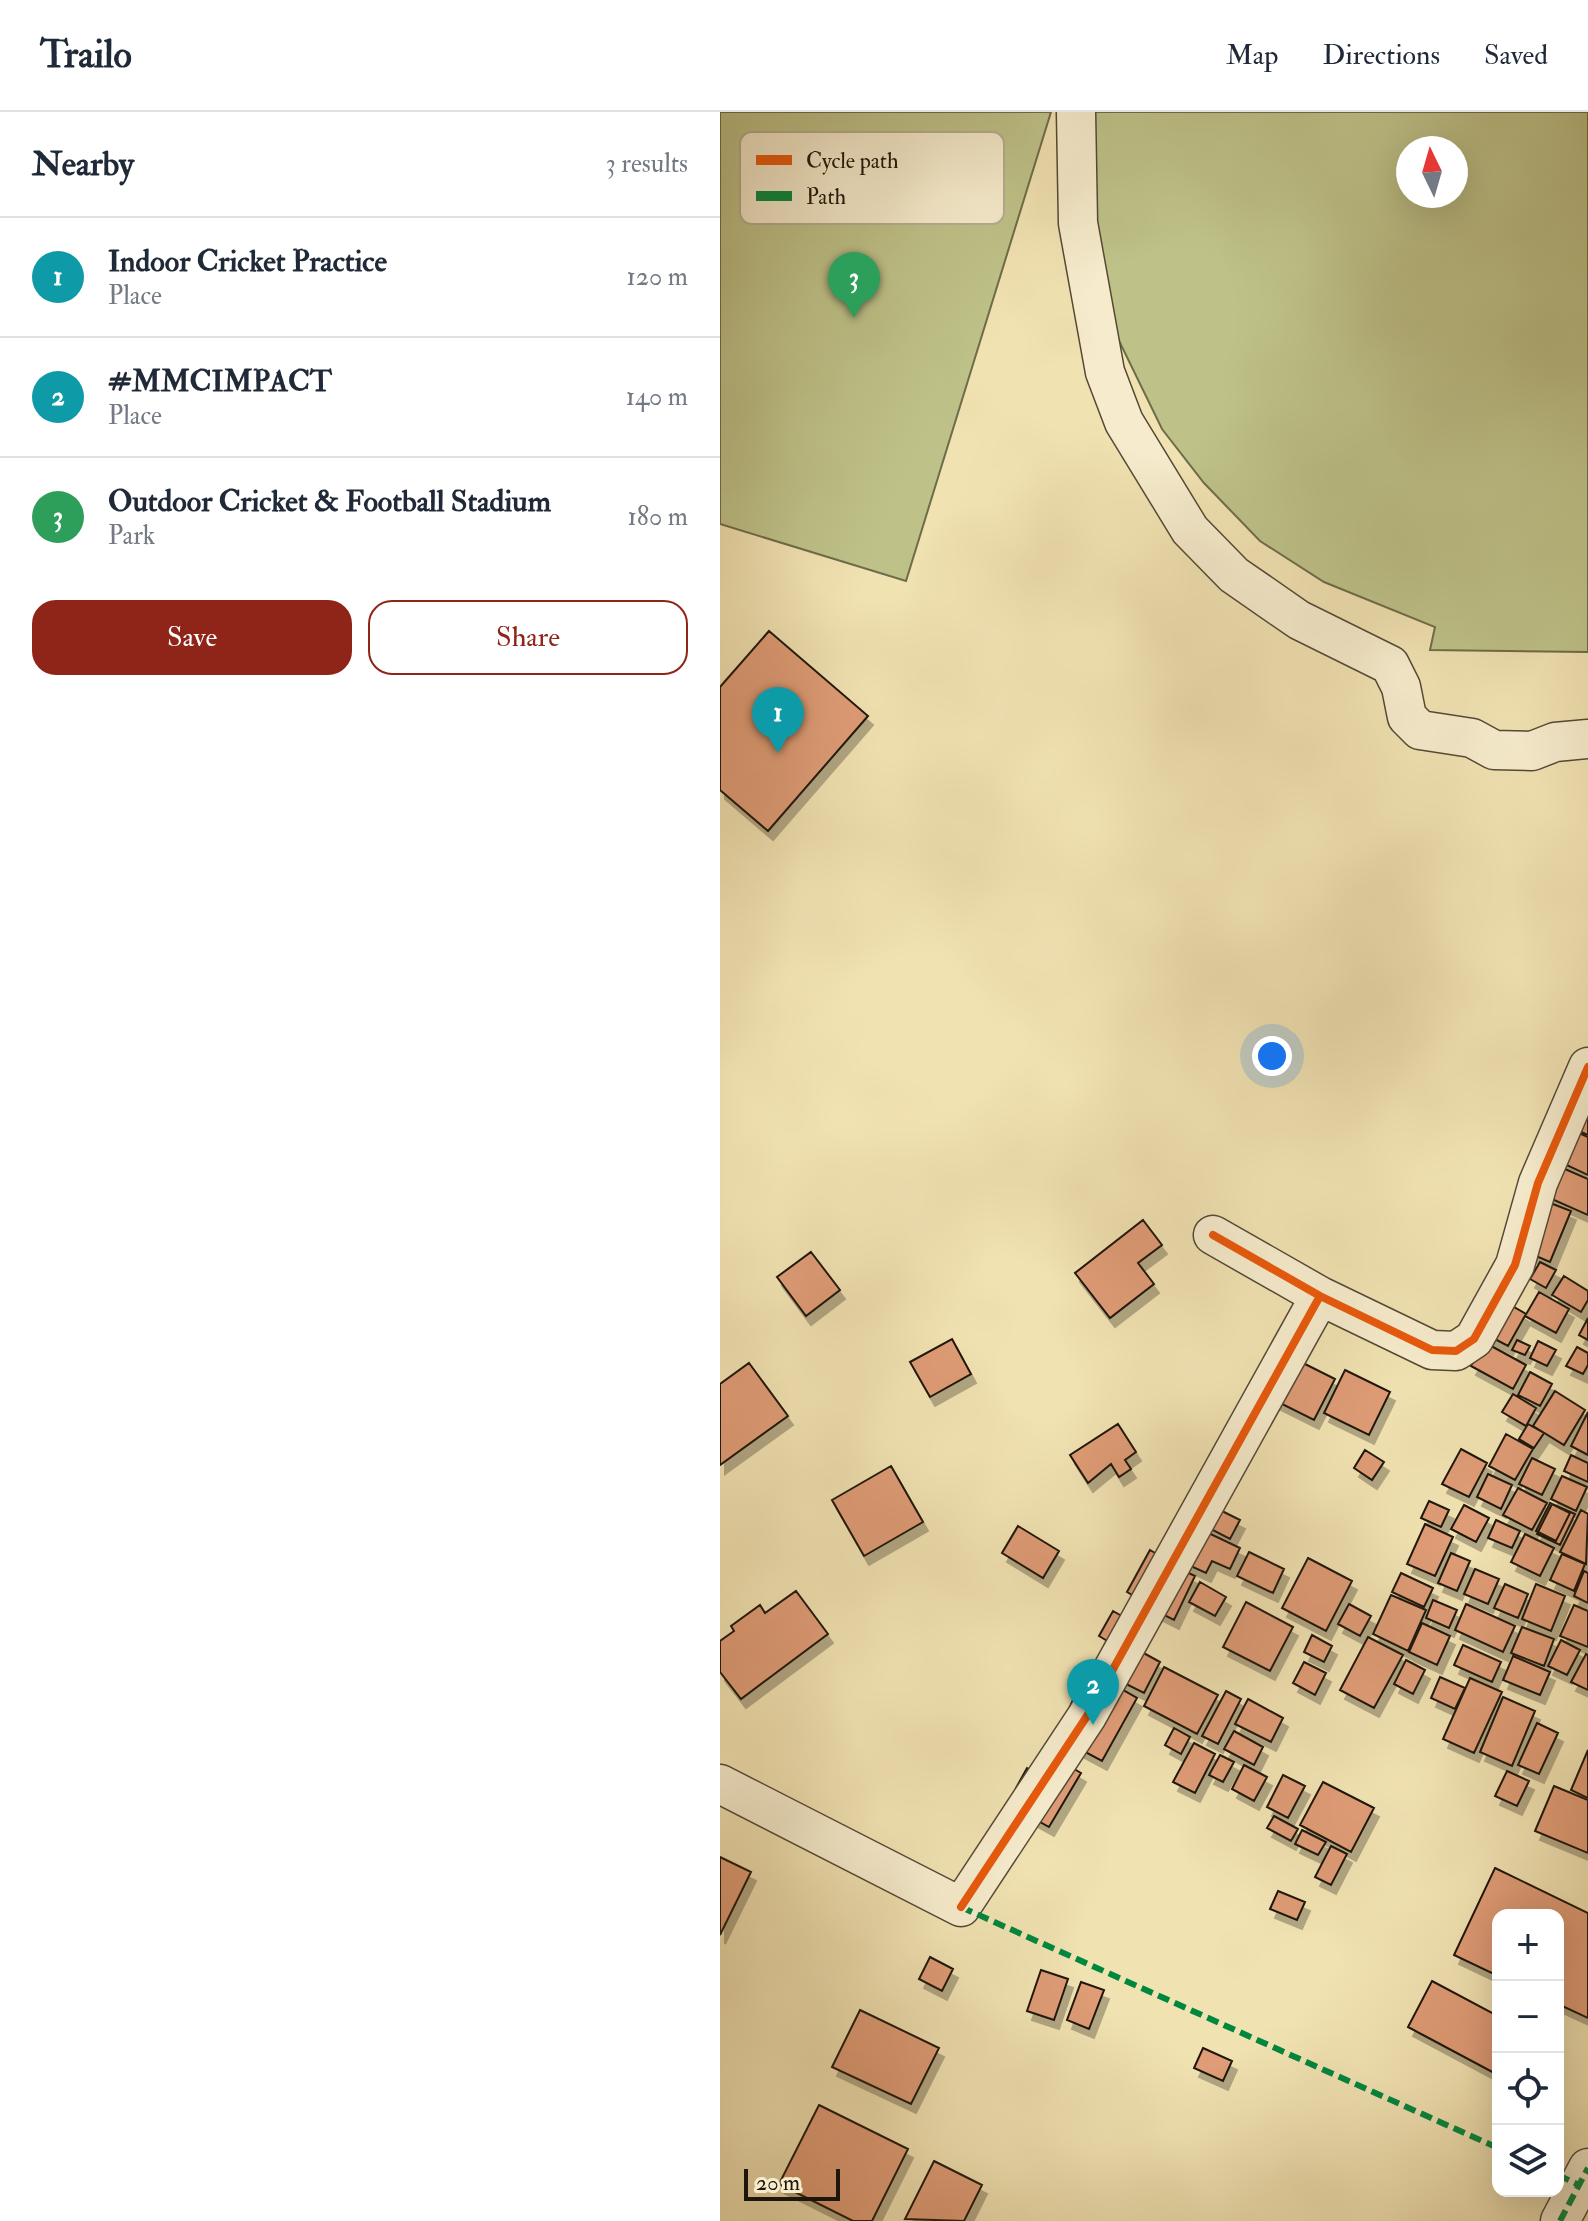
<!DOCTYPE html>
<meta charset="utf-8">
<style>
:root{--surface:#fff;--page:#f6f6f7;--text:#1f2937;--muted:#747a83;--line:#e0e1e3;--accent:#8f2418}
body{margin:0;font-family:"IM FELL Double Pica",serif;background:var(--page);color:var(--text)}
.controls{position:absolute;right:24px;bottom:24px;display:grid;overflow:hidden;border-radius:16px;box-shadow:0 8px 32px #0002}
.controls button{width:72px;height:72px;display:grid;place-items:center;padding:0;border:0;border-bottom:2px solid var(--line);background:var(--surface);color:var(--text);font:40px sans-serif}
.compass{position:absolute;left:676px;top:24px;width:72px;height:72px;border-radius:50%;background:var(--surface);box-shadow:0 8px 32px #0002;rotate:355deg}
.scale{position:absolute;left:24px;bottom:20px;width:96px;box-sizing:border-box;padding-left:8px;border:4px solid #1f160b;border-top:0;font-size:22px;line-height:28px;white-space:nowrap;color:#1f160b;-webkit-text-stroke:6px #f6eccd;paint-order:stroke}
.you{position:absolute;left:552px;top:944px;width:28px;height:28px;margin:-20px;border:6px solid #fff;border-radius:50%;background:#1a73e8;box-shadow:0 0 0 12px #1a73e833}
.badge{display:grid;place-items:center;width:52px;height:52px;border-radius:50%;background:var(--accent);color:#fff;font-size:26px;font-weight:700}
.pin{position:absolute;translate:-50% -66px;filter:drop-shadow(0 2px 4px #0008)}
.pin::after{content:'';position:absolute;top:42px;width:28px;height:24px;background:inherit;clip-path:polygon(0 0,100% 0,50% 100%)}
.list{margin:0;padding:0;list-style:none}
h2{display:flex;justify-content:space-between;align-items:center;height:104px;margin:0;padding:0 32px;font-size:34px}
h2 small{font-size:26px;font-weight:400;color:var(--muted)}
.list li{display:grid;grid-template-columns:52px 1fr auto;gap:24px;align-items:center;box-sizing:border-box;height:120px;padding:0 32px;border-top:2px solid var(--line)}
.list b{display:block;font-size:30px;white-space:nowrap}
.list p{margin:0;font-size:26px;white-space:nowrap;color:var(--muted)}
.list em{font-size:26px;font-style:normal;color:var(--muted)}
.actions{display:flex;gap:16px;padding:24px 32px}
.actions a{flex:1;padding:18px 0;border:2px solid var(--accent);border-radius:24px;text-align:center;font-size:28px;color:var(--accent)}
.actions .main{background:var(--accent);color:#fff}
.icon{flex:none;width:44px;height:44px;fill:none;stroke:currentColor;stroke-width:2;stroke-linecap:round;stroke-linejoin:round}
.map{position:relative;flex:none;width:868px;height:2109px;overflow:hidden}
header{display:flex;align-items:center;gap:48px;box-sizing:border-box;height:112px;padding:0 40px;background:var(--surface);border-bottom:2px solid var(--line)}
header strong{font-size:38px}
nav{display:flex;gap:44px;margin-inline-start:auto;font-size:28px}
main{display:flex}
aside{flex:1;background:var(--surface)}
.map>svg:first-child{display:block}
.green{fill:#bec289;stroke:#6e6c4a;stroke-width:2;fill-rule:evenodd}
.building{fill:#df9c76;stroke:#1f160b;stroke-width:2;filter:url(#shadow)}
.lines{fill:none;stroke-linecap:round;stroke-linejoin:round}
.minor-casing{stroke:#544935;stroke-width:41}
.minor{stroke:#f6eccd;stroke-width:38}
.quiet{stroke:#00873e;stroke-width:6;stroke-dasharray:12 6;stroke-linecap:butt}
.cycleway-casing{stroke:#f6eccd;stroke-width:13}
.cycleway{stroke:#e8590c;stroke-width:8}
.key{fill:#f6eccd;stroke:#b6ac93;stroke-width:2}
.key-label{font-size:22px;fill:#1f160b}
</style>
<header>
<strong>Trailo</strong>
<nav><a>Map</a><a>Directions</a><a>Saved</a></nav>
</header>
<main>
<aside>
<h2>Nearby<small>3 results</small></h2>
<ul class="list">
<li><span class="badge" style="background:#0f9aa8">1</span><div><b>Indoor Cricket Practice</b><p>Place</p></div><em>120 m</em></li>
<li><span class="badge" style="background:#0f9aa8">2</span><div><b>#MMCIMPACT</b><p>Place</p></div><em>140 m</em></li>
<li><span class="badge" style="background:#2e9e5b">3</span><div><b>Outdoor Cricket &amp; Football Stadium</b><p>Park</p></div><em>180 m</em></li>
</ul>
<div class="actions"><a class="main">Save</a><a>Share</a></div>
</aside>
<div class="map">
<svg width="868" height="2109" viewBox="0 0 868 2109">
<defs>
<filter id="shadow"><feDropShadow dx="5" dy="9" stdDeviation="0" flood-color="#0004"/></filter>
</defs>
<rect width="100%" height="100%" fill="#f1e2b2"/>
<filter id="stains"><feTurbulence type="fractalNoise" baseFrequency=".0025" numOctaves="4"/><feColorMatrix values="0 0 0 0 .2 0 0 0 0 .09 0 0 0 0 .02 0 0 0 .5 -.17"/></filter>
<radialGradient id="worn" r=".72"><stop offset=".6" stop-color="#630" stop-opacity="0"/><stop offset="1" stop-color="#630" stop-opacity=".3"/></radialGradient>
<!-- green -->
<path class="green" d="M0,0H331L186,469L0,412Z
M366,0H868V540L710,538L715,515L604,470L540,429L484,371L442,317L385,200ZM688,36H736V84H688Z"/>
<!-- building -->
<path class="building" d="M49,519L148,604L48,719L0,678V575Z
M868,996V1023L853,1016Z
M852,1018L868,1025V1063L838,1049Z
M838,1054L868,1067V1103L825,1084Z
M825,1089L851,1099L830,1150L804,1139Z
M423,1108L442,1133L418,1151L434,1172L390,1206L355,1161Z
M91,1140L120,1178L86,1204L57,1165Z
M820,1150L836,1158L826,1176L810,1167Z
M844,1164L868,1179V1188L861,1200L832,1183Z
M819,1180L849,1197L836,1221L805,1204Z
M787,1191L806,1202L788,1234L769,1224Z
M868,1206V1228L859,1223Z
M232,1227L251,1262L210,1285L190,1250Z
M797,1228L810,1234L805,1243L792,1238Z
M818,1229L836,1238L827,1254L810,1246Z
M764,1230L806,1253L793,1277L751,1254Z
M857,1235L868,1241V1253L863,1262L846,1254Z
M567,1243L615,1267L594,1308L546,1284Z
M29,1251L68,1304L0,1353V1272Z
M625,1258L670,1280L649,1323L604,1301Z
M810,1260L832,1272L820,1294L798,1283Z
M835,1279L865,1298L844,1333L813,1314Z
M793,1282L816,1296L806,1314L782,1300Z
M868,1300V1343L851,1334Z
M398,1312L416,1340L405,1348L411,1357L399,1365L391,1352L368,1371L350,1343Z
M808,1312L824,1321L814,1336L799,1327Z
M786,1322L813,1337L795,1368L769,1354Z
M741,1337L767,1351L749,1385L722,1372Z
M645,1338L664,1350L652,1368L634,1356Z
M851,1343L868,1351V1370L844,1359Z
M812,1346L835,1357L822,1383L799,1372Z
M171,1354L203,1410L144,1444L112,1388Z
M768,1362L792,1373L781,1397L757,1385Z
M842,1364L867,1375L856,1399L831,1387Z
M798,1376L827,1391L812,1418L783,1403Z
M709,1389L729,1398L721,1415L701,1406Z
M830,1391L850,1401L836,1429L816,1419Z
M832,1392L855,1402L840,1433L817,1422Z
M744,1393L769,1406L756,1430L731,1417Z
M494,1395L520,1408L510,1427L485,1414Z
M861,1398L868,1402L866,1452L840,1440Z
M776,1408L800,1419L792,1436L768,1426Z
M705,1412L733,1425L715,1464L687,1452Z
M298,1414L339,1439L323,1466L282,1441Z
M480,1417L520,1436L510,1457L492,1449L486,1461L464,1451Z
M805,1422L834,1436L820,1464L791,1450Z
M430,1438L442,1445L419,1487L407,1480Z
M529,1440L564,1457L553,1481L517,1464Z
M731,1441L750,1449L737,1479L718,1471Z
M842,1442L865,1452L854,1479L830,1468Z
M588,1446L632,1469L606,1519L562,1496Z
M445,1450L475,1464L454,1508L424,1493Z
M755,1457L779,1467L768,1492L744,1482Z
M864,1459L868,1461V1491L854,1484Z
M681,1461L713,1476L704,1495L672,1480Z
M480,1470L506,1485L495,1504L469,1490Z
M785,1472L808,1482L798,1506L774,1496Z
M816,1472L845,1484L831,1519L802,1507Z
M76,1479L108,1522L21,1587L0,1560V1529L14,1519L11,1514L40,1493L45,1501Z
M671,1483L706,1498L688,1539L653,1522Z
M713,1488L737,1498L729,1516L706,1506Z
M526,1490L573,1515L550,1559L503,1535Z
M629,1492L651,1504L640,1524L618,1512Z
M746,1492L795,1514L783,1540L735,1518Z
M854,1493L868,1499V1535L840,1524Z
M393,1499L414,1511L399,1536L379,1524Z
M702,1511L730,1524L717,1553L689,1540Z
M802,1515L834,1527L824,1554L791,1541Z
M592,1523L612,1534L604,1550L584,1540Z
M648,1525L683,1543L654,1596L620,1578Z
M841,1528L860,1538L847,1563L828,1554Z
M409,1533L440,1550L424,1581L392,1565Z
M743,1533L781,1550L772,1570L734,1553Z
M866,1542L868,1543V1578L851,1570Z
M793,1544L830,1560L820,1583L783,1568Z
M686,1548L705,1558L693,1582L674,1572Z
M584,1550L606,1561L595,1583L573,1571Z
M444,1555L498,1583L477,1622L424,1594Z
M373,1561L417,1586L382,1649L337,1625L355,1583L359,1585Z
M720,1565L745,1576L735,1597L711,1586Z
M750,1566L782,1580L754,1641L723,1627Z
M506,1579L521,1587L498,1632L482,1624Z
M783,1585L815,1599L792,1654L760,1640Z
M528,1587L563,1606L551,1630L515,1612Z
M817,1611L838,1621L819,1662L798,1653Z
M454,1616L470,1625L461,1642L445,1633Z
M514,1619L543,1635L534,1653L504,1637Z
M474,1631L495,1642L475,1681L453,1670Z
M868,1638V1686L851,1678Z
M325,1640L361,1661L329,1715L293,1695L302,1679L296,1676L307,1656L314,1660Z
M500,1643L514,1650L503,1670L489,1663Z
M524,1653L547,1665L534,1689L512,1677Z
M787,1659L809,1669L797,1694L775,1684Z
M563,1663L585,1674L568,1706L547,1695Z
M603,1670L654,1696L631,1740L580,1713Z
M834,1674L868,1688V1741L815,1719Z
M554,1704L578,1717L571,1729L547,1716Z
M582,1718L606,1730L598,1743L575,1732Z
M611,1734L627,1742L611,1773L595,1765Z
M0,1745L31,1760L0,1823Z
M775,1756L868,1801V1906L838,1892V1803H778V1864L734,1843Z
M558,1779L585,1790L577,1808L550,1797Z
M210,1845L233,1857L222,1879L199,1867Z
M321,1858L348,1867L334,1908L307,1899Z
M712,1869L778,1904V1963L688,1915Z
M361,1870L384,1878L369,1917L347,1908Z
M140,1898L219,1936L191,1992L112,1955Z
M483,1936L512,1949L503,1969L474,1956Z
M99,1993L188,2037L152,2109H133L59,2072Z
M214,2049L262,2073L244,2109L185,2107Z"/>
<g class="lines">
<!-- minor casing -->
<g class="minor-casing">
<path id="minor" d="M356,0L358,111L385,260L404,310L470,418L514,463L579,508L670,553L681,575L687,605L700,618L752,626L774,638L812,639L835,630L868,627
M600,1184L712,1238L736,1239L754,1227L795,1153L818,1071L868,955
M0,1672L241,1795L367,1604L600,1184L493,1123
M840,2109L868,2056"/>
</g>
<!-- minor -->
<use href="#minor" class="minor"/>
<!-- quiet -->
<path class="quiet" d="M241,1795L778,2036
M838,2063L859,2073
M840,2109L868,2056"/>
<!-- cycleway casing -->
<g class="cycleway-casing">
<path id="cycleway" d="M600,1184L712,1238L736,1239L754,1227L795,1153L818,1071L868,955
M241,1795L367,1604L600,1184L493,1123"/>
</g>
<!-- cycleway -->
<use href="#cycleway" class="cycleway"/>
</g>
<!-- legend -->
<rect x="20" y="20" width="264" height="92" rx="12" class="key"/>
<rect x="36" y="43" width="36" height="10" fill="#e8590c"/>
<rect x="36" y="79" width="36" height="10" fill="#00873e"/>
<g class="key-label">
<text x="86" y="56">Cycle path</text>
<text x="86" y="92">Path</text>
</g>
<rect width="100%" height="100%" filter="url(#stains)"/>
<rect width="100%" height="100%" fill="url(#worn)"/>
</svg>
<div class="controls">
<button>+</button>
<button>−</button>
<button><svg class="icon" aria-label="locate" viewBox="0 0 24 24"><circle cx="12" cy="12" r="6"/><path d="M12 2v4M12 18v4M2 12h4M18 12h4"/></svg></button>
<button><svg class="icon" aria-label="layers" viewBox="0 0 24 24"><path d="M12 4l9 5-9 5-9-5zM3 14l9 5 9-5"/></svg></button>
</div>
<svg class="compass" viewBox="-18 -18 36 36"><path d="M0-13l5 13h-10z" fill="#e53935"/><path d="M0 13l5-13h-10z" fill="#747a83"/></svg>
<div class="scale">20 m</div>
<div class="you"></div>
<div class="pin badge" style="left:58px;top:641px;background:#0f9aa8">1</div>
<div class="pin badge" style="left:373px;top:1613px;background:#0f9aa8">2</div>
<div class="pin badge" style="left:134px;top:206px;background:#2e9e5b">3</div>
</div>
</main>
